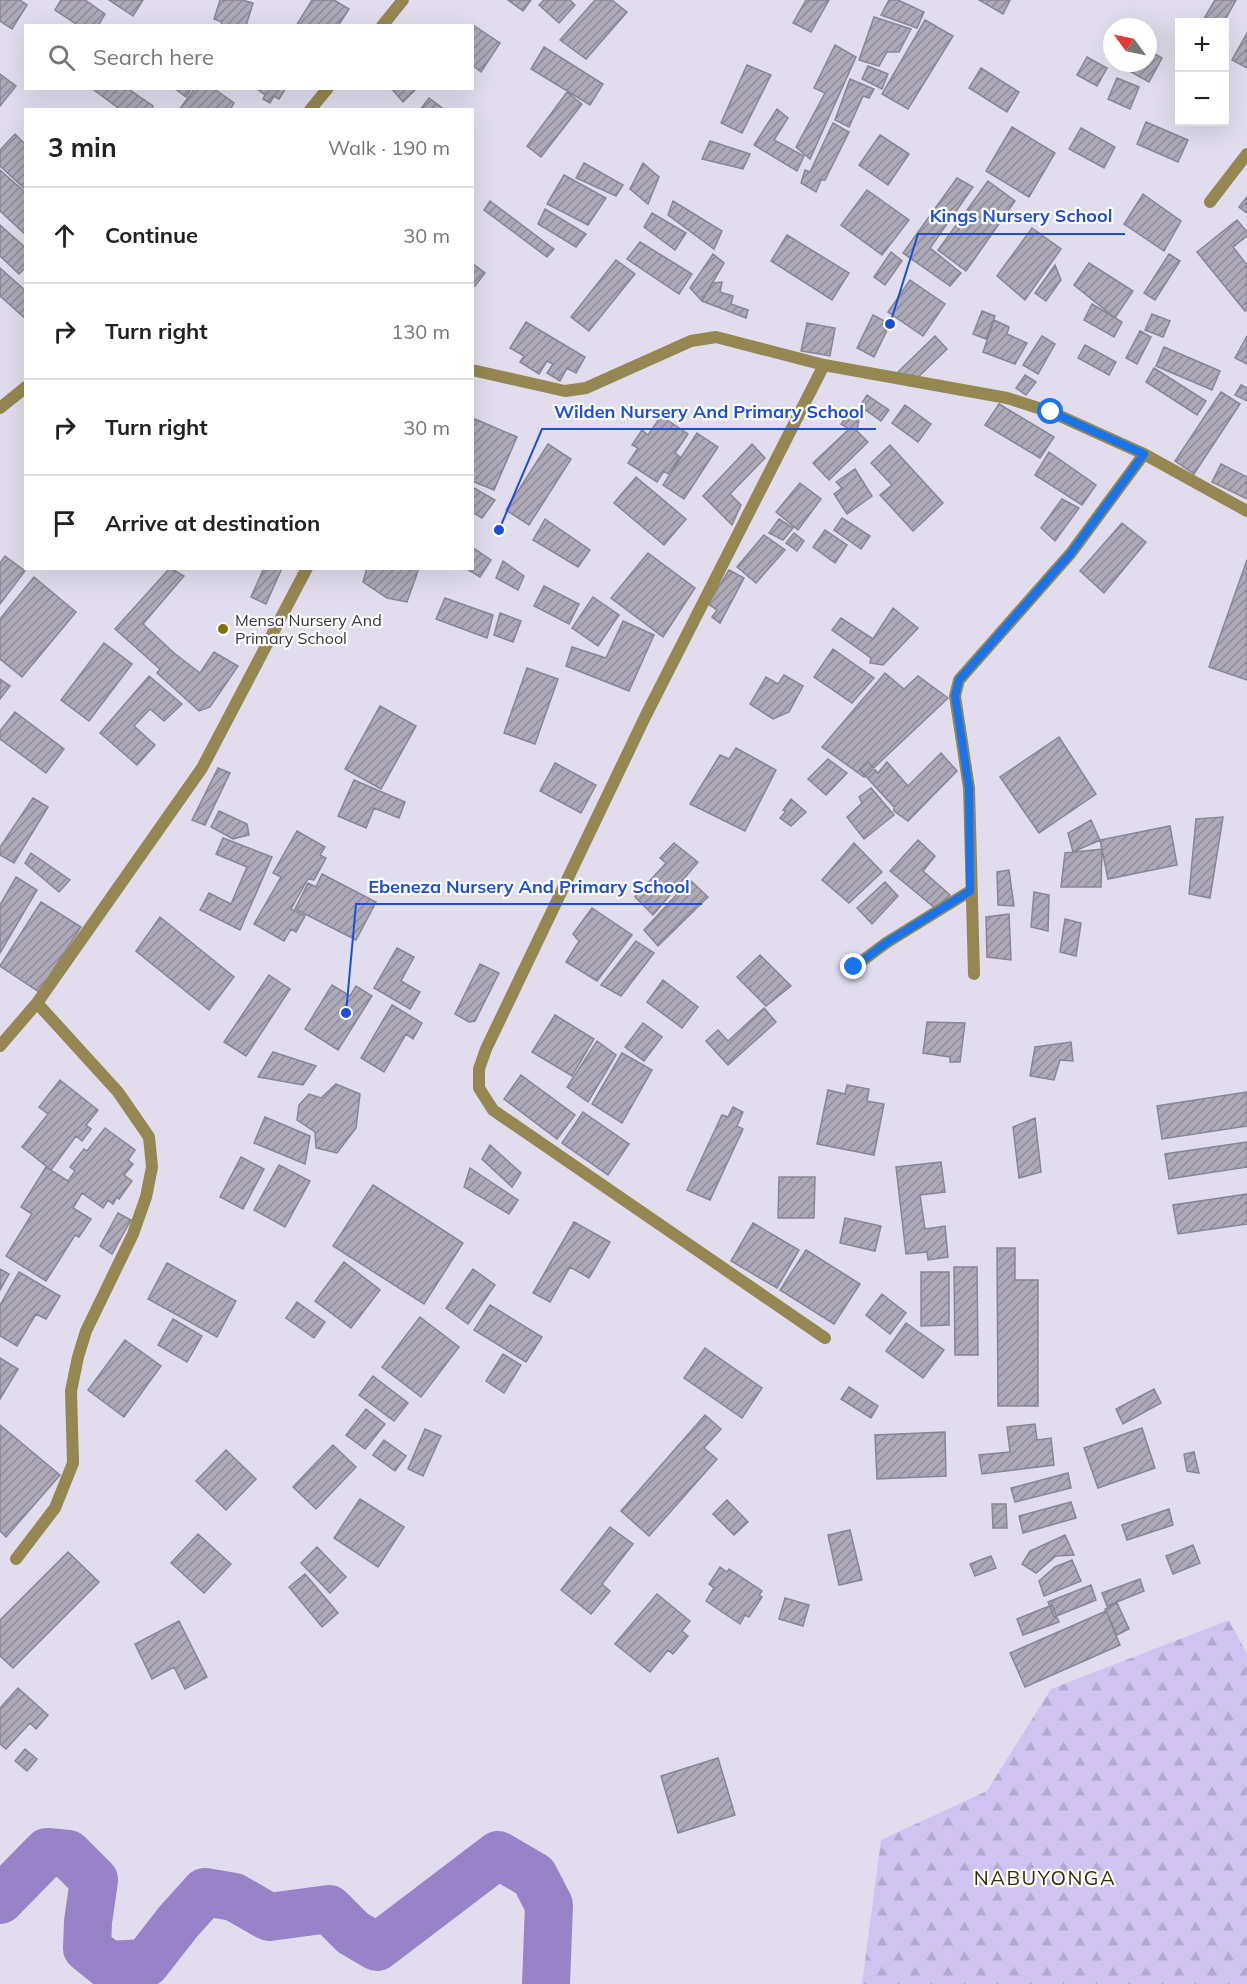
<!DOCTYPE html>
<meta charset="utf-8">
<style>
:root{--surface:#fff;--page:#f2f2f2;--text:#222;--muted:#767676;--line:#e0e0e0}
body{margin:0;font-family:Mulish,sans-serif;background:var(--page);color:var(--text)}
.controls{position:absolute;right:18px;top:18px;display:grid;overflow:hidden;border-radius:0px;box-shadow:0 6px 24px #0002}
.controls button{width:54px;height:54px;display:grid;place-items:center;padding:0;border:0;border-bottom:2px solid var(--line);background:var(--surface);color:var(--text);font:30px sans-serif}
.compass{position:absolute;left:1103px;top:18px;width:54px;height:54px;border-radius:50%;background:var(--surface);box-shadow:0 6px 24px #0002;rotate:303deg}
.stop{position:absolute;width:18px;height:18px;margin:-14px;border:4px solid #1a73e8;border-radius:50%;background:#fff}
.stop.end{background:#1a73e8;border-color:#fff;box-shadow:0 2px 6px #0008}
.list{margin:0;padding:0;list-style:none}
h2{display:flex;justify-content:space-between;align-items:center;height:78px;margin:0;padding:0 24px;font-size:26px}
h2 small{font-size:20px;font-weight:400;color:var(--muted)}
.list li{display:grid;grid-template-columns:39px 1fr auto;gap:18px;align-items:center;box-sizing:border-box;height:96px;padding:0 24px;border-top:2px solid var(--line)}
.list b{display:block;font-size:22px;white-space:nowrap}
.list em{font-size:20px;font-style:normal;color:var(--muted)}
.icon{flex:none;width:33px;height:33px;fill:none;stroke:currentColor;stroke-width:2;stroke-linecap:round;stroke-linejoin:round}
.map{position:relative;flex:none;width:1247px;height:1984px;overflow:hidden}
.search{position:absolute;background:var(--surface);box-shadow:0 6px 24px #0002;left:24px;top:24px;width:450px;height:66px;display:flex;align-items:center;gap:15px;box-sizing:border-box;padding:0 21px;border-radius:0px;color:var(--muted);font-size:22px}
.panel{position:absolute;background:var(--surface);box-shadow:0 6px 24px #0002;left:24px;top:108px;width:450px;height:462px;border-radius:0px}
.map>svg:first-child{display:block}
.forest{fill:url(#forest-firs)}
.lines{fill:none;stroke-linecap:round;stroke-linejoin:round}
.river{stroke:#9882c8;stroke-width:48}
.building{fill:url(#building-hatch);stroke:#898594;stroke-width:1.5}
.minor{stroke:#948751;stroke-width:12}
.route{stroke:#1a73e8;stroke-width:8}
.poi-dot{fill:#826f0e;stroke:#fff;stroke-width:2}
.labels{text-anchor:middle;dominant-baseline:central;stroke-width:4.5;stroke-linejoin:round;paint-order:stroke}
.poi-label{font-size:16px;fill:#35333a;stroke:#fff;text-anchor:start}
.quarter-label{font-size:20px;letter-spacing:1.5px;fill:#362c01;stroke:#fff}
.leader{fill:none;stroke:#1d4ed8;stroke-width:2}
.callout-dot{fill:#1d4ed8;stroke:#fff;stroke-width:2}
.callout-label{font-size:18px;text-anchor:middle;font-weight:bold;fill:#1d4ed8;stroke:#fff;stroke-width:4.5;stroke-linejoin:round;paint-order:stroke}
</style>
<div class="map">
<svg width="1247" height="1984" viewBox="0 0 1247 1984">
<defs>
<pattern id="forest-firs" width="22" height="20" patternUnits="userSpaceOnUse" patternTransform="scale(1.5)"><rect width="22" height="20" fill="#d0c3f2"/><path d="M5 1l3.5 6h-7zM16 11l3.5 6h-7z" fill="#b3a8d0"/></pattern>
<pattern id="building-hatch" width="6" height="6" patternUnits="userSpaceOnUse" patternTransform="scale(1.5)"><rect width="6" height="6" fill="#ada9b9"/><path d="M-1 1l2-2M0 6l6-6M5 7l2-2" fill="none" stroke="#8e8a97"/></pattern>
</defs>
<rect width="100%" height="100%" fill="#e1ddee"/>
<!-- forest -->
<path class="forest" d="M1229,1620L1247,1654V1984H862L881,1840L987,1791L1051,1689Z"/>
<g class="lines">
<!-- river -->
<path class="river" d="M0,1900L47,1852L68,1854L94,1880L88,1922L87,1948L108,1965L146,1963L178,1922L205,1892L234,1897L269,1917L329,1909L353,1933L377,1947L498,1855L534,1876L549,1905L546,1984"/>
</g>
<!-- building -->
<path class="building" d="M0,0H20L27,5L12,29L0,21Z
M61,0H85L105,14L98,26H79L55,10Z
M109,0H143L133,16Z
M220,0H242L253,3L246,26H220L222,22L214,19Z
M312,0H334L349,9L338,26H296Z
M508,0H531L523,11Z
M544,0H570L575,5L559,23L539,5Z
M595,0H612L627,12L586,59L560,40Z
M806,0H829L811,32L793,23Z
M889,0H898L924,12L917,28L881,15Z
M979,0H1010L1003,14Z
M1215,0H1236L1224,22H1202Z
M874,17L911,29L899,52H887L879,66L859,60Z
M925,20L953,36L908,109L882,94Z
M473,25L500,43L481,72L472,65Z
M1247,33V68L1232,60Z
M835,45L856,57L810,159L796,147L825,93L814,88Z
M544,47L603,84L590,105L531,69Z
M1148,50L1162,58L1149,82L1131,72L1136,63H1148Z
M1087,57L1107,68L1097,86L1077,75Z
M747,65L771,75L742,133L721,123Z
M868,66L888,74L882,89L862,79Z
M981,68L1019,92L1007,112L969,88Z
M0,74L16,86L0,106Z
M1117,78L1139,87L1130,109L1108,99Z
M850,79L874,89L869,98L863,96L849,127L835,120Z
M95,88H127L153,106L151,110H121L94,90Z
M174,88H192L186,97Z
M195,88H213L234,103L230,110H179Z
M256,88H286L279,99L274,96L270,103L263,99L265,95Z
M391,88H417L403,102Z
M567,92L582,104L541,157L527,146Z
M429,98L445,110H420Z
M777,109L788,118L774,140L804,156L797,171L754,145Z
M1146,122L1188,140L1178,162L1137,144Z
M833,123L849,132L825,180H821L816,192L801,183L805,170L810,172Z
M1012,127L1055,153L1029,197L986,171Z
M1081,128L1115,147L1104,168L1069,149Z
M15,134L26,145V190L0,166V150Z
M880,135L909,154L888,185L859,165Z
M710,141L750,154L743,169L702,159Z
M584,163L623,185L616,196L576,178Z
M643,163L659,177L648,204L630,189Z
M0,170L26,193V235L0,211Z
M564,175L606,198L588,225L547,204Z
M957,178L973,187L930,248L961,273L950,286L903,253Z
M988,181L1015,201L966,271L938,250Z
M867,190L909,220L882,255L841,225Z
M1143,194L1181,221L1164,251L1124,224Z
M1247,197V213L1239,207Z
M490,201L554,249L547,257L484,210Z
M673,201L722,231L714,249L668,215Z
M545,209L586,234L576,247L538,224Z
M652,213L686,233L675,250L644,227Z
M1237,220L1247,232V236L1233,247L1247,265V310L1245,311L1197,252Z
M0,225L26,248V267L19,274L0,256Z
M1032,228L1061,249L1025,300L997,276Z
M787,235L849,273L832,300L771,261Z
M640,242L692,274L679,294L627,259Z
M891,252L902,261L885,285L874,277Z
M713,254L724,263L702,301L690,288Z
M1169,254L1180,261L1155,300L1144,293Z
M616,260L635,274L589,331L571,317Z
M472,263L485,273L475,286L472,284Z
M1089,263L1133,291L1115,318L1074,285Z
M1055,265L1061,280L1046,301L1035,293Z
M0,268L26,291V319L0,296Z
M910,280L945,304L923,336L888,312Z
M722,282L720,292L733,296L731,304L748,310L746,318L702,301L712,283Z
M1092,304L1122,322L1114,337L1084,320Z
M982,311L995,316L986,339L973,334Z
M1152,314L1170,321L1163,337L1145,330Z
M873,315L890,324L874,357L857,348Z
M994,320L1009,327L1007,334L1027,343L1015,364L983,352Z
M526,322L585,357L576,373L567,368L560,381L547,373L553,364L547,361L539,374L520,362L524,356L510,348Z
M807,323L835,328L830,356L801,351Z
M1140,331L1151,337L1137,364L1126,358Z
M935,336L947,349L909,386L897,373Z
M1042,336L1055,344L1038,374L1023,365Z
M1247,336V364L1235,358Z
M1085,345L1116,362L1109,375L1078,358Z
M1164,347L1220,371L1212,390L1156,366Z
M1154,368L1206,401L1197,415L1146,382Z
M1025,375L1036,382L1026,395L1016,388Z
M1241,385L1247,388V401L1235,395Z
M1221,392L1240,404L1194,474L1175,461Z
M867,395L889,410L881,421L860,406Z
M999,404L1054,437L1040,458L985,425Z
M905,405L931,424L918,442L892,423Z
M850,412L859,418L857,431L868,442L829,480L813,463L849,429L841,424Z
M661,416L688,434L675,453L680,457L668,474L664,471L657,482L628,463L638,448L632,445L642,430L648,435Z
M475,419L517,437L494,490L472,481V425Z
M697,433L718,447L684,499L663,485Z
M548,444L571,459L529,525L506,510Z
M752,444L765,458L730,494L741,505L732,525L703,496Z
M890,445L943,503L913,531L880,495L892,485L871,463Z
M1049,452L1096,485L1082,505L1035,475Z
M1221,464L1247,477V499L1212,482Z
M855,469L872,496L847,514L834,494L842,488L836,482Z
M636,477L686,519L664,545L614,503Z
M800,483L821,499L798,530L776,512Z
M472,487L495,500L482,518L472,512Z
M1062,499L1079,508L1055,541L1041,528Z
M842,518L870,536L861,549L834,530Z
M545,519L590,550L578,567L533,540Z
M779,519L793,528L783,540L769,533Z
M1122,523L1146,542L1104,593L1080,571Z
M825,530L847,545L835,563L813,547Z
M794,533L804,541L797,551L786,543Z
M764,535L785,550L756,583L737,567Z
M472,547L491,560L480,577L465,568H472Z
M648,553L695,588L663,637L611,598Z
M5,556L25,571L0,604V563Z
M1247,560V680L1209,667Z
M503,561L524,576L518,590L496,578Z
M170,568L184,576L143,624L174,653L200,673L214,652L238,666L210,707L199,711L157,673L160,669L115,629Z
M264,568H282L266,604L251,597Z
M367,568H419L407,602L387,598L363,582Z
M729,570L744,578L720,623L712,617L717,610L708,604Z
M34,577L76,612L22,677L0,659V619Z
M544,586L579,604L569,624L534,606Z
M593,597L619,615L598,646L572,628Z
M445,598L493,615L487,638L436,619Z
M893,608L918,628L883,665L870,663L871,658L832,630L841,618L873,639Z
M500,613L521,621L513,642L494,635Z
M623,621L654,635L629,691L566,666L572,647L606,658Z
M104,643L132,664L89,721L61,700Z
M833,649L874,678L852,703L814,677Z
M527,668L558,679L535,744L504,733Z
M885,673L904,689L918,676L948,698L864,777L822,747Z
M784,675L803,686L789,712L773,719L750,704L766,677L778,684Z
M149,676L182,704L164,721L150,709L134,726L155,745L137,765L100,733Z
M0,679L10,686L0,699Z
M380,706L416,726L381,789L345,769Z
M15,712L64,749L46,773L0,739V731Z
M1059,737L1096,794L1039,833L1000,777Z
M736,748L776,770L745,831L690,804L720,755L729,759Z
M941,753L957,771L908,821L894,811V807L860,770L868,762L878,773L887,762L908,786Z
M828,759L847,773L826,795L808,779Z
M555,763L596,785L581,813L540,791Z
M218,768L230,773L205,825L192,820Z
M354,780L405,802L399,818L374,808L366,828L338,816Z
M871,788L894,815L864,839L847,817L862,803L859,797Z
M33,798L48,807L14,863L0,855V847Z
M791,799L806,812L791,826L780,818L786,811L783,810Z
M219,811L247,824L249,835L233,839L211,827Z
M1223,817L1210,898L1189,894L1196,819Z
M1091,820L1100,840L1073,852L1068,833Z
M1170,826L1177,865L1108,879L1100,840Z
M297,831L325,847L320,855L326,858L314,880L308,879L291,909L305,916L296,932L291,929L284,941L254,924L281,877L273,873Z
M223,838L272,857L240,930L200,910L209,893L231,904L247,867L216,854Z
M918,840L935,856L923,871L950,895L935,908L890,871Z
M674,843L698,862L653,915L635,897L666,863L660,858Z
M854,843L882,872L849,903L822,880Z
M1102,849L1101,887H1061L1065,853Z
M31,853L70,880L59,892L25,863Z
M1009,870L1014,906L998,905L997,872Z
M322,874L376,902L356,940L295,909L308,883L316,887Z
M16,877L37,890L0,953V905Z
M690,880L708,897L658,946L644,930Z
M885,882L898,896L872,924L857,908Z
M1034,892L1049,895L1048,931L1031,927Z
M41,902L81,927L39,992L0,966Z
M592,908L632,935L597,981L566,962L579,941L573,934Z
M1009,914L1011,960L987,957L986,917Z
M160,917L234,977L209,1010L136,951Z
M1065,919L1081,923L1076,956L1060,952Z
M636,941L654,953L621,996L601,985Z
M397,948L414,957L401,981L420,992L410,1009L374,988Z
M760,955L791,986L766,1006L737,977Z
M480,964L499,973L475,1021L469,1022L455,1014Z
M269,975L290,989L246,1056L224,1042Z
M663,980L698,1007L682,1028L647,1002Z
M332,985L350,996L356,986L372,996L338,1050L305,1029Z
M392,1005L422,1023L413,1039L406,1034L384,1072L361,1058Z
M764,1008L776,1022L728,1065L706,1041L718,1030L728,1041Z
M555,1015L594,1039L572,1076L532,1052Z
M927,1022L965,1023L960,1062H950V1057L923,1053Z
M643,1023L662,1037L644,1061L625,1047Z
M597,1041L616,1055L588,1102L567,1087Z
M1071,1042L1073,1061L1060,1060L1054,1080L1030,1076L1035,1047Z
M273,1052L316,1066L303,1085L258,1077Z
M622,1053L652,1070L622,1123L592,1104Z
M521,1075L575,1115L557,1139L504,1099Z
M60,1080L98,1110L86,1125L91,1129L82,1141L76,1136L51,1170L22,1147L48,1114L39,1107Z
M336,1084L360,1094L356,1128L337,1153L316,1148L315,1132L297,1120L299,1105L309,1094L321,1098Z
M847,1085L869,1089L867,1101L884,1104L874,1155L817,1144L828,1090L845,1094Z
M1247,1092V1126L1162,1139L1157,1106Z
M733,1107L743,1112L737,1126L743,1129L710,1200L687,1190L722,1115L728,1117Z
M583,1112L629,1144L608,1175L562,1143Z
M265,1117L310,1136L305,1164L254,1143Z
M1035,1118L1041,1172L1019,1178L1013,1127Z
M105,1128L135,1150L128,1160L133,1164L124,1175L132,1181L119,1199L117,1197L113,1204L108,1200L103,1208L82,1193L73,1208L91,1219L79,1237L75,1235L46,1281L6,1256L32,1214L21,1207L46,1167L68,1181L75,1171L70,1167L84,1149L87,1151Z
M1247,1142V1167L1169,1179L1165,1154Z
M490,1145L521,1173L512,1187L482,1159Z
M241,1157L264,1169L243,1209L220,1197Z
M941,1162L945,1192L920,1195L925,1229L945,1226L948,1257L928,1260L927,1252L906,1254L896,1167Z
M279,1165L310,1181L285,1227L254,1210Z
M470,1168L518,1200L509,1214L464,1187Z
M779,1177H815L814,1218H778Z
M373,1185L463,1243L424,1304L333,1246Z
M1247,1194V1224L1178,1234L1173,1205Z
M118,1213L131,1220L112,1254L100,1246Z
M845,1218L881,1226L875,1251L840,1243Z
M574,1222L610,1242L589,1278L570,1267L550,1302L533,1293Z
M753,1223L799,1250L777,1288L731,1261Z
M997,1248H1015V1280H1038V1406H998Z
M806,1250L860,1284L834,1324L780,1290Z
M344,1262L380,1290L351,1328L315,1301Z
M167,1263L236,1301L217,1337L148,1299Z
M954,1267H977L978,1355H955Z
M0,1269L9,1274L0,1290Z
M473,1269L495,1285L468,1324L446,1308Z
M19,1272L60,1296L46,1319L36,1314L17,1346L0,1336V1305Z
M921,1272H949V1325L921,1326Z
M882,1294L906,1313L890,1334L866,1315Z
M297,1302L325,1322L314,1338L286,1318Z
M490,1305L542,1337L526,1362L474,1330Z
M420,1317L459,1347L421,1397L382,1367Z
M173,1319L202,1336L187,1362L158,1345Z
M906,1323L944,1350L923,1378L886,1351Z
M125,1340L161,1366L124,1417L88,1390Z
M705,1348L762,1388L742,1418L684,1378Z
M503,1354L521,1365L504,1393L486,1381Z
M0,1358L18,1369L0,1399Z
M373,1376L408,1403L394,1421L359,1395Z
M849,1387L878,1406L871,1418L841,1399Z
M1154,1389L1161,1403L1123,1424L1116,1409Z
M366,1409L385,1424L365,1449L346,1435Z
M705,1415L721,1429L704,1448L717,1459L649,1536L621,1511Z
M1035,1424L1037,1440L1051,1438L1054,1465L982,1474L979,1455L1010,1452L1007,1427Z
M0,1425L60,1475L6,1537L0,1531Z
M1142,1428L1155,1468L1098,1488L1084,1448Z
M425,1429L441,1436L423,1476L408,1469Z
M945,1432L946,1476L877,1479L875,1435Z
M384,1440L406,1456L395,1471L373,1455Z
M333,1445L356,1467L316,1509L293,1487Z
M226,1450L256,1479L226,1510L196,1481Z
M1194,1452L1199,1473L1187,1471L1184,1454Z
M1068,1473L1071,1488L1015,1502L1011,1488Z
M360,1499L404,1527L378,1567L334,1538Z
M727,1500L748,1522L734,1535L713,1514Z
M1071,1502L1076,1518L1023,1533L1019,1516Z
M992,1504H1006L1007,1528H993Z
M1169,1509L1173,1525L1127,1540L1122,1525Z
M610,1527L633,1544L602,1584L610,1591L591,1614L561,1590Z
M850,1530L862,1580L839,1585L828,1535Z
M198,1534L231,1564L204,1593L171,1563Z
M1065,1535L1074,1555L1056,1556L1036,1573L1022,1564L1030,1551Z
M1193,1545L1200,1563L1173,1574L1166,1556Z
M317,1547L346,1577L330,1593L301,1563Z
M68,1552L99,1582L13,1668L0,1656V1620Z
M991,1556L996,1568L975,1576L970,1564Z
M1072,1560L1081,1581L1044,1596L1039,1581L1055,1567Z
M720,1567L727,1572L729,1569L762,1591L759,1595L762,1597L749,1617L745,1615L740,1624L706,1601L714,1588L709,1584Z
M305,1574L338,1613L322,1627L289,1587Z
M1140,1579L1144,1591L1107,1606L1102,1593Z
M1091,1585L1096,1600L1054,1617L1048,1602Z
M657,1594L690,1621L682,1631L688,1636L673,1654L668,1650L650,1672L615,1644Z
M785,1598L809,1605L803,1626L779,1619Z
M1117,1603L1129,1629L1117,1635L1105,1609Z
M1052,1605L1059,1622L1023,1635L1017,1619Z
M1106,1611L1120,1645L1025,1687L1010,1653Z
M179,1621L207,1677L185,1689L174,1667L152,1679L135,1644Z
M18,1688L48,1715L36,1729L30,1723L6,1749L0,1744V1708Z
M25,1749L37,1759L27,1771L15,1761Z
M718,1758L735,1815L678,1833L661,1776Z"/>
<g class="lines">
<!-- minor -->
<path class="minor" d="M382,26L403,0
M310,110L328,88
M1210,202L1247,154
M824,365L646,715L486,1049L479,1069V1088L493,1110L825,1338
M472,370L565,391L586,388L691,341L716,337L824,365L1007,398L1051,412L1144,454L1247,511
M0,408L26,387
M854,967L886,943L970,891
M974,974L969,788L955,696L959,680L1071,553L1144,454
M0,1046L37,1003L202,768L307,568
M16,1559L55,1508L73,1463L71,1391L78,1357L86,1331L133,1234L146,1197L152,1167L149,1137L118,1092L37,1003"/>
</g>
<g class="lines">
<!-- route -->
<path class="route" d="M854,967L886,943L970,891L969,788L955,696L959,680L1071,553L1144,454L1051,412"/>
</g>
<!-- markers -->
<circle class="poi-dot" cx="223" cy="629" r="6"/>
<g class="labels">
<!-- poi labels -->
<g class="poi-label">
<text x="235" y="620">Mensa Nursery And<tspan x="235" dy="18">Primary School</tspan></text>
</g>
<!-- quarter labels -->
<g class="quarter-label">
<text x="1045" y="1877">NABUYONGA</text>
</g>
</g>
<!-- callouts -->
<path class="leader" d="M890 324L918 234H1125M499 530L542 429H876M346 1013L356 904H702"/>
<g class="callout-dot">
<circle cx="890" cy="324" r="6"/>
<circle cx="499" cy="530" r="6"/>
<circle cx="346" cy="1013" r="6"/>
</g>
<g class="callout-label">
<text x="1021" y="222">Kings Nursery School</text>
<text x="709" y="418">Wilden Nursery And Primary School</text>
<text x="529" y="893">Ebeneza Nursery And Primary School</text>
</g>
</svg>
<div class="controls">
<button>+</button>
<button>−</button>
</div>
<svg class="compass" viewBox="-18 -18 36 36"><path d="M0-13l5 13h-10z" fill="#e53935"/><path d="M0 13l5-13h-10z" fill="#767676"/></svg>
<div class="stop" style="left:1051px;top:412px"></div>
<div class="stop end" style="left:854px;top:967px"></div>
<div class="search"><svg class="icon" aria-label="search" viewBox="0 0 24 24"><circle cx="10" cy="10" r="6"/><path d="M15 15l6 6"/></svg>Search here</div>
<section class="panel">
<h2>3 min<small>Walk · 190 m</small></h2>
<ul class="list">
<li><svg class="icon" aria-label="ahead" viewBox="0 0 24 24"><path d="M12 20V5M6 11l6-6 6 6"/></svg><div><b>Continue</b></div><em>30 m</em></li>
<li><svg class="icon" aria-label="right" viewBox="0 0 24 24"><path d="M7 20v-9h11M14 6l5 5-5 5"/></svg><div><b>Turn right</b></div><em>130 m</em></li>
<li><svg class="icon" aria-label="right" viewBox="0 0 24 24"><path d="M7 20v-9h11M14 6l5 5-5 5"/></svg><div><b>Turn right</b></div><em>30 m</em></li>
<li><svg class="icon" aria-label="arrive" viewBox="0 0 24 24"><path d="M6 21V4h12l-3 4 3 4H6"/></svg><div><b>Arrive at destination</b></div></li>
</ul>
</section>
</div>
